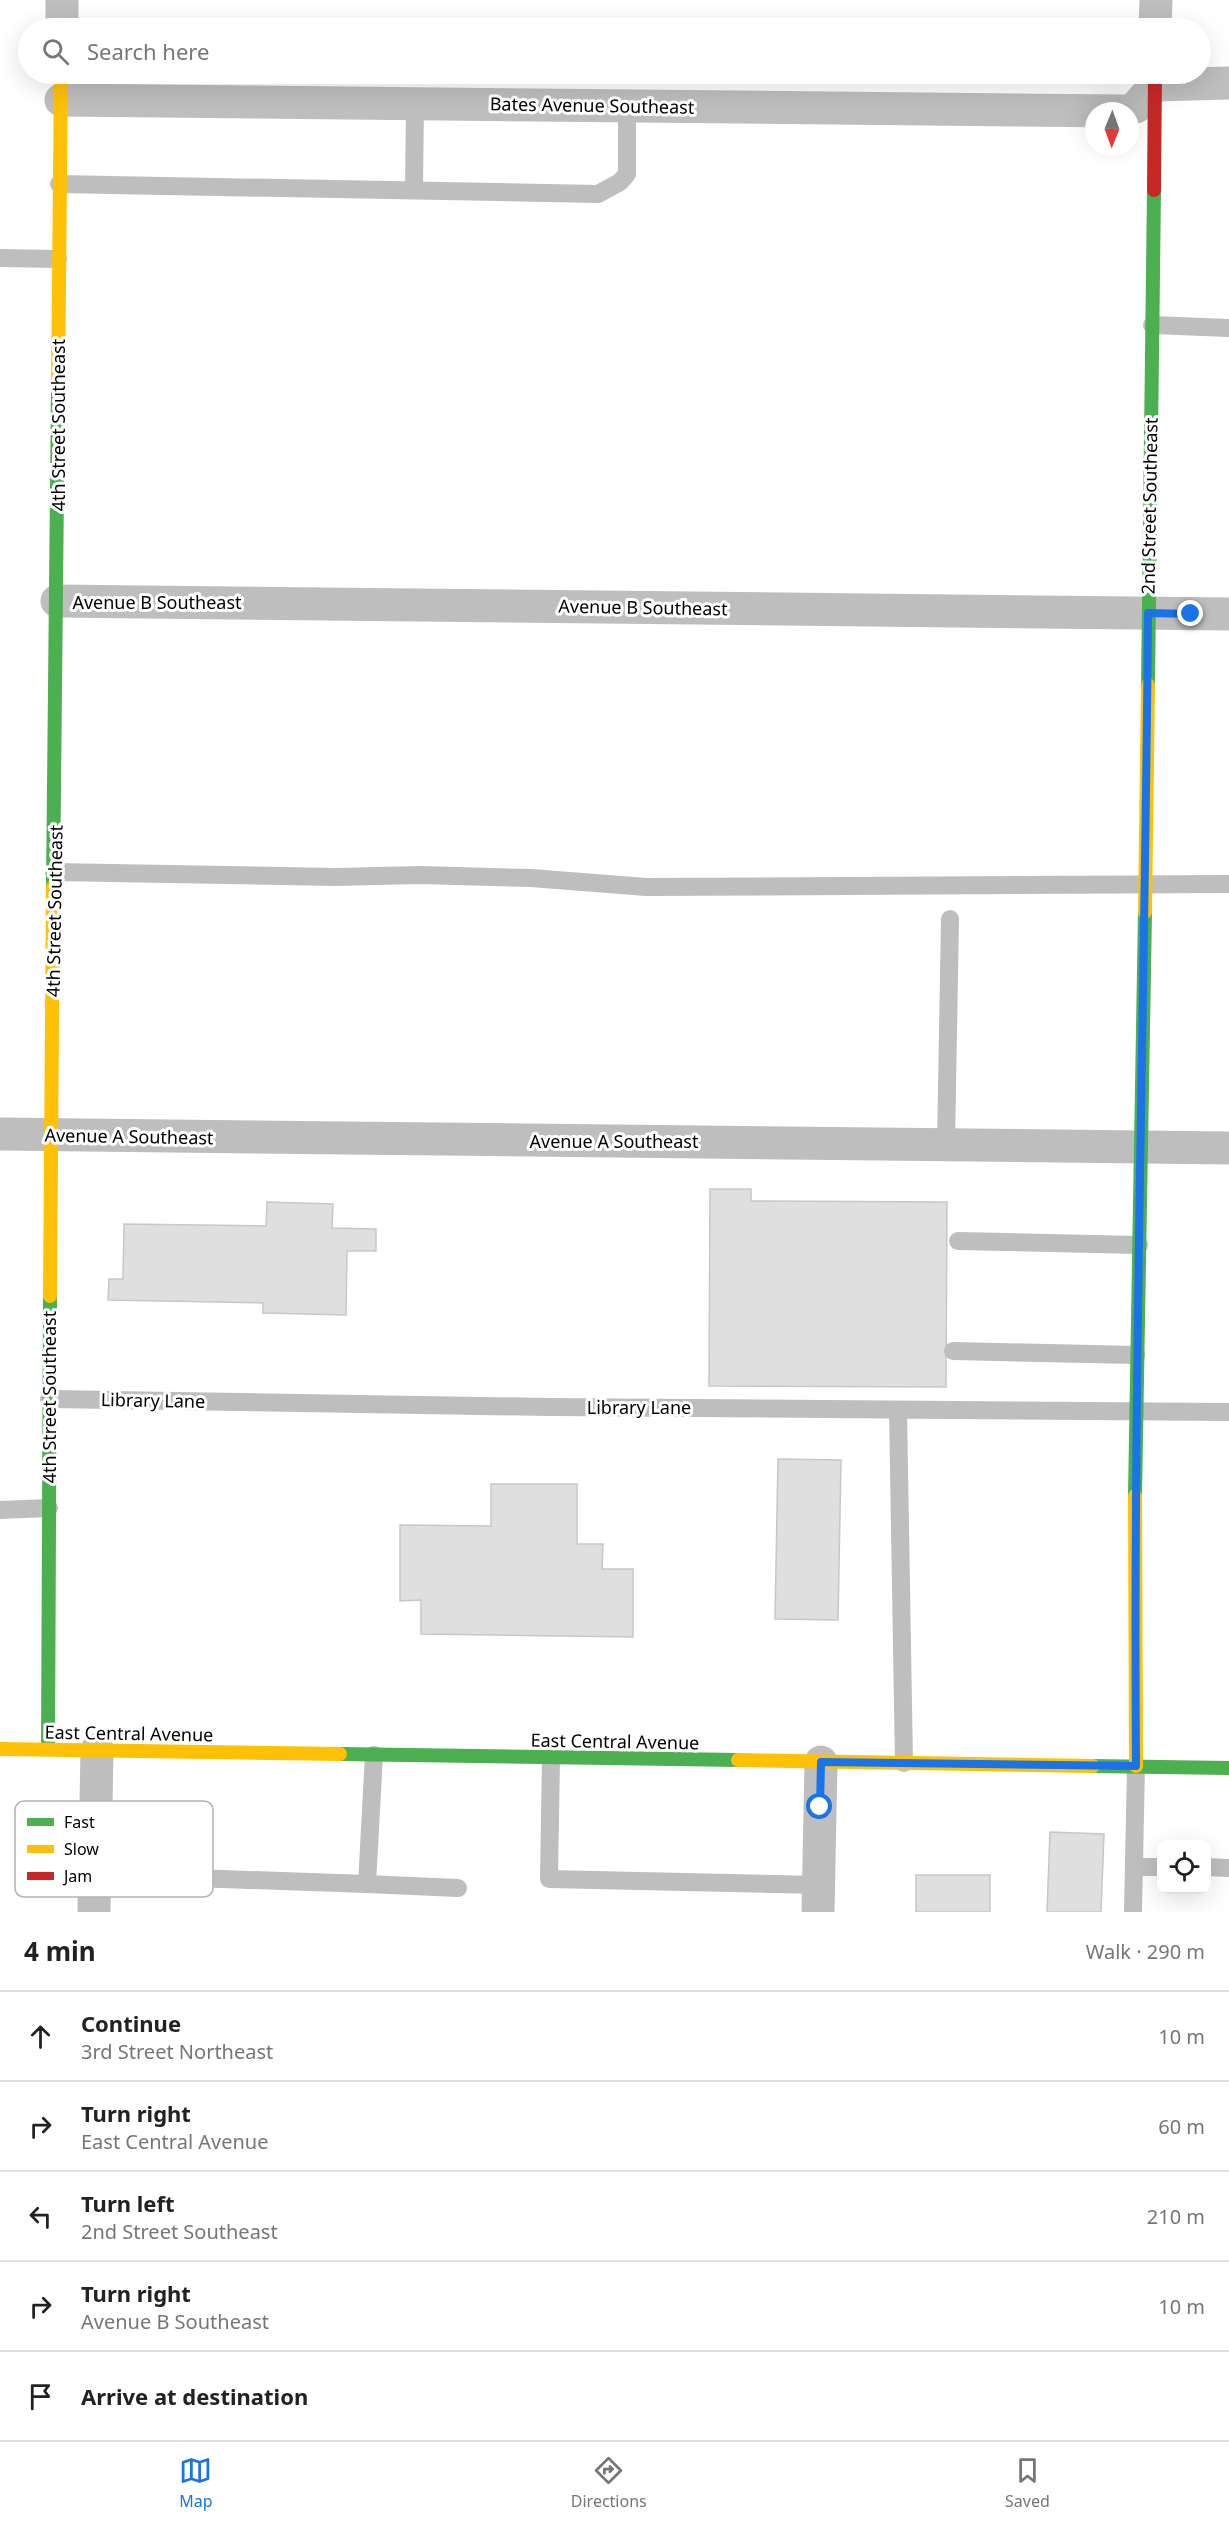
<!DOCTYPE html>
<meta charset="utf-8">
<style>
:root{--surface:#fff;--page:#f6f6f6;--text:#222;--muted:#767676;--line:#e0e0e0;--accent:#1a73e8}
body{margin:0;font-family:"Noto Sans",sans-serif;background:var(--page);color:var(--text)}
.controls{position:absolute;right:18px;bottom:18px;display:grid;overflow:hidden;border-radius:12px;box-shadow:0 6px 24px #0002}
.controls button{width:54px;height:54px;display:grid;place-items:center;padding:0;border:0;border-bottom:2px solid var(--line);background:var(--surface);color:var(--text);font:30px sans-serif}
.compass{position:absolute;left:1085px;top:102px;width:54px;height:54px;border-radius:50%;background:var(--surface);box-shadow:0 6px 24px #0002;rotate:181deg}
.stop{position:absolute;width:18px;height:18px;margin:-14px;border:4px solid #1a73e8;border-radius:50%;background:#fff}
.stop.end{background:#1a73e8;border-color:#fff;box-shadow:0 2px 6px #0008}
.list{margin:0;padding:0;list-style:none}
h2{display:flex;justify-content:space-between;align-items:center;height:78px;margin:0;padding:0 24px;font-size:26px}
h2 small{font-size:20px;font-weight:400;color:var(--muted)}
.list li{display:grid;grid-template-columns:39px 1fr auto;gap:18px;align-items:center;box-sizing:border-box;height:90px;padding:0 24px;border-top:2px solid var(--line)}
.list b{display:block;font-size:22px;white-space:nowrap}
.list p{margin:0;font-size:20px;white-space:nowrap;color:var(--muted)}
.list em{font-size:20px;font-style:normal;color:var(--muted)}
.icon{flex:none;width:33px;height:33px;fill:none;stroke:currentColor;stroke-width:2;stroke-linecap:round;stroke-linejoin:round}
.map{position:relative;flex:none;width:1229px;height:1912px;overflow:hidden}
.search{position:absolute;background:var(--surface);box-shadow:0 6px 24px #0002;left:18px;right:18px;top:18px;height:66px;display:flex;align-items:center;gap:15px;box-sizing:border-box;padding:0 21px;border-radius:33px;color:var(--muted);font-size:22px}
.sheet{height:528px;background:var(--surface)}
nav{display:flex;justify-content:space-around;align-items:center;box-sizing:border-box;height:84px;border-top:2px solid var(--line);background:var(--surface);font-size:16px;color:var(--muted)}
nav a{display:grid;justify-items:center;gap:3px}
nav .on{color:var(--accent)}
.map>svg:first-child{display:block}
.building{fill:#dfdfdf;stroke:#c7c7c7;stroke-width:1.5}
.lines{fill:none;stroke-linecap:round;stroke-linejoin:round}
.lane{stroke:#bebebe;stroke-width:18}
.street{stroke:#bebebe;stroke-width:33}
.fast{stroke:#4caf50;stroke-width:14}
.slow{stroke:#ffc107;stroke-width:14}
.jam{stroke:#c62828;stroke-width:14}
.route{stroke:#1a73e8;stroke-width:8}
.labels{text-anchor:middle;dominant-baseline:central;stroke-width:6;stroke-linejoin:round;paint-order:stroke}
.street-label{font-size:18px;fill:#000;stroke:#fff}
.key{fill:#fff;stroke:#b2b2b2;stroke-width:1.5}
.key-label{font-size:16px;fill:#000}
</style>
<div class="map">
<svg width="1229" height="1912" viewBox="0 0 1229 1912">
<rect width="100%" height="100%" fill="#fff"/>
<!-- building -->
<path class="building" d="M710,1189H751V1201L947,1202L946,1387L709,1386Z
M267,1202L333,1204L332,1228L376,1229V1251H347L346,1315L263,1313V1303L108,1300L109,1279H123L124,1224L266,1226Z
M778,1459L841,1460L838,1620L775,1619Z
M491,1484H577V1544H603L602,1569H633V1637L421,1634V1600L400,1601V1525L491,1526Z
M1050,1832L1104,1834L1101,1912H1047Z
M916,1875H990V1912H916Z"/>
<g class="lines">
<!-- lane -->
<path class="lane" d="M59,184L598,194L620,182L627,174V105
M414,190L415,103
M0,258L58,259
M1152,325L1229,328
M54,872L335,877L420,875L531,878L646,887L1229,884
M946,1145L950,919
M958,1241L1139,1245
M953,1351L1136,1355
M49,1399L548,1407L1229,1412
M898,1410L904,1763
M0,1510L49,1508
M551,1758L549,1879L819,1885
M1134,1867H1162
M1206,1867L1229,1868
M193,1878L367,1884L374,1755
M367,1884L458,1888
M1133,1912L1136,1766"/>
<!-- street -->
<path class="street" d="M62,28V0
M1155,28L1156,0
M61,100L1123,111
M1136,107L1155,85L1229,83
M57,601L1229,614
M0,1134L1229,1148
M94,1912L97,1750
M818,1912L821,1762"/>
<!-- fast -->
<path class="fast" d="M1148,685L1154,190
M53,887L58,390
M1135,1496L1145,912
M48,1749L50,1296
M340,1754L738,1760
M1093,1766L1229,1768"/>
<!-- slow -->
<path class="slow" d="M58,390L61,74
M1145,912L1148,685
M50,1296L53,887
M1135,1496L1136,1766
M0,1749L340,1754
M738,1760L1093,1766"/>
<!-- jam -->
<path class="jam" d="M1154,190L1155,74"/>
</g>
<g class="lines">
<!-- route -->
<path class="route" d="M820,1807L821,1762L1136,1766C1133,1382 1145,998 1148,613L1191,614"/>
</g>
<g class="labels">
<!-- street labels -->
<g class="street-label">
<text transform="translate(592 105) rotate(1)">Bates Avenue Southeast</text>
<text transform="translate(58 425) rotate(-90)">4th Street Southeast</text>
<text transform="translate(1149 506) rotate(-89)">2nd Street Southeast</text>
<text x="157" y="602">Avenue B Southeast</text>
<text transform="translate(643 607) rotate(1)">Avenue B Southeast</text>
<text transform="translate(54 911) rotate(-89)">4th Street Southeast</text>
<text transform="translate(129 1136) rotate(1)">Avenue A Southeast</text>
<text x="614" y="1141">Avenue A Southeast</text>
<text transform="translate(49 1397) rotate(-90)">4th Street Southeast</text>
<text transform="translate(153 1400) rotate(1)">Library Lane</text>
<text x="639" y="1407">Library Lane</text>
<text transform="translate(129 1733) rotate(1)">East Central Avenue</text>
<text transform="translate(615 1741) rotate(1)">East Central Avenue</text>
</g>
</g>
<!-- legend -->
<rect x="15" y="1801" width="198" height="96" rx="9" class="key"/>
<rect x="27" y="1818" width="27" height="8" fill="#4caf50"/>
<rect x="27" y="1845" width="27" height="8" fill="#ffc107"/>
<rect x="27" y="1872" width="27" height="8" fill="#c62828"/>
<g class="key-label">
<text x="64" y="1828">Fast</text>
<text x="64" y="1855">Slow</text>
<text x="64" y="1882">Jam</text>
</g>
</svg>
<div class="controls">
<button><svg class="icon" aria-label="locate" viewBox="0 0 24 24"><circle cx="12" cy="12" r="6"/><path d="M12 2v4M12 18v4M2 12h4M18 12h4"/></svg></button>
</div>
<svg class="compass" viewBox="-18 -18 36 36"><path d="M0-13l5 13h-10z" fill="#e53935"/><path d="M0 13l5-13h-10z" fill="#767676"/></svg>
<div class="stop" style="left:820px;top:1807px"></div>
<div class="stop end" style="left:1191px;top:614px"></div>
<div class="search"><svg class="icon" aria-label="search" viewBox="0 0 24 24"><circle cx="10" cy="10" r="6"/><path d="M15 15l6 6"/></svg>Search here</div>
</div>
<section class="sheet">
<h2>4 min<small>Walk · 290 m</small></h2>
<ul class="list">
<li><svg class="icon" aria-label="ahead" viewBox="0 0 24 24"><path d="M12 20V5M6 11l6-6 6 6"/></svg><div><b>Continue</b><p>3rd Street Northeast</p></div><em>10 m</em></li>
<li><svg class="icon" aria-label="right" viewBox="0 0 24 24"><path d="M7 20v-9h11M14 6l5 5-5 5"/></svg><div><b>Turn right</b><p>East Central Avenue</p></div><em>60 m</em></li>
<li><svg class="icon" aria-label="left" viewBox="0 0 24 24"><path d="M17 20v-9H6M10 6l-5 5 5 5"/></svg><div><b>Turn left</b><p>2nd Street Southeast</p></div><em>210 m</em></li>
<li><svg class="icon" aria-label="right" viewBox="0 0 24 24"><path d="M7 20v-9h11M14 6l5 5-5 5"/></svg><div><b>Turn right</b><p>Avenue B Southeast</p></div><em>10 m</em></li>
<li><svg class="icon" aria-label="arrive" viewBox="0 0 24 24"><path d="M6 21V4h12l-3 4 3 4H6"/></svg><div><b>Arrive at destination</b></div></li>
</ul>
</section>
<nav>
<a class="on"><svg class="icon" aria-label="map" viewBox="0 0 24 24"><path d="M3 6l6-2 6 2 6-2v14l-6 2-6-2-6 2zM9 4v14M15 6v14"/></svg>Map</a>
<a><svg class="icon" aria-label="directions" viewBox="0 0 24 24"><path d="M12 3l9 9-9 9-9-9zM9 14v-3h6M13 9l2 2-2 2"/></svg>Directions</a>
<a><svg class="icon" aria-label="saved" viewBox="0 0 24 24"><path d="M7 4h10v16l-5-4-5 4z"/></svg>Saved</a>
</nav>
